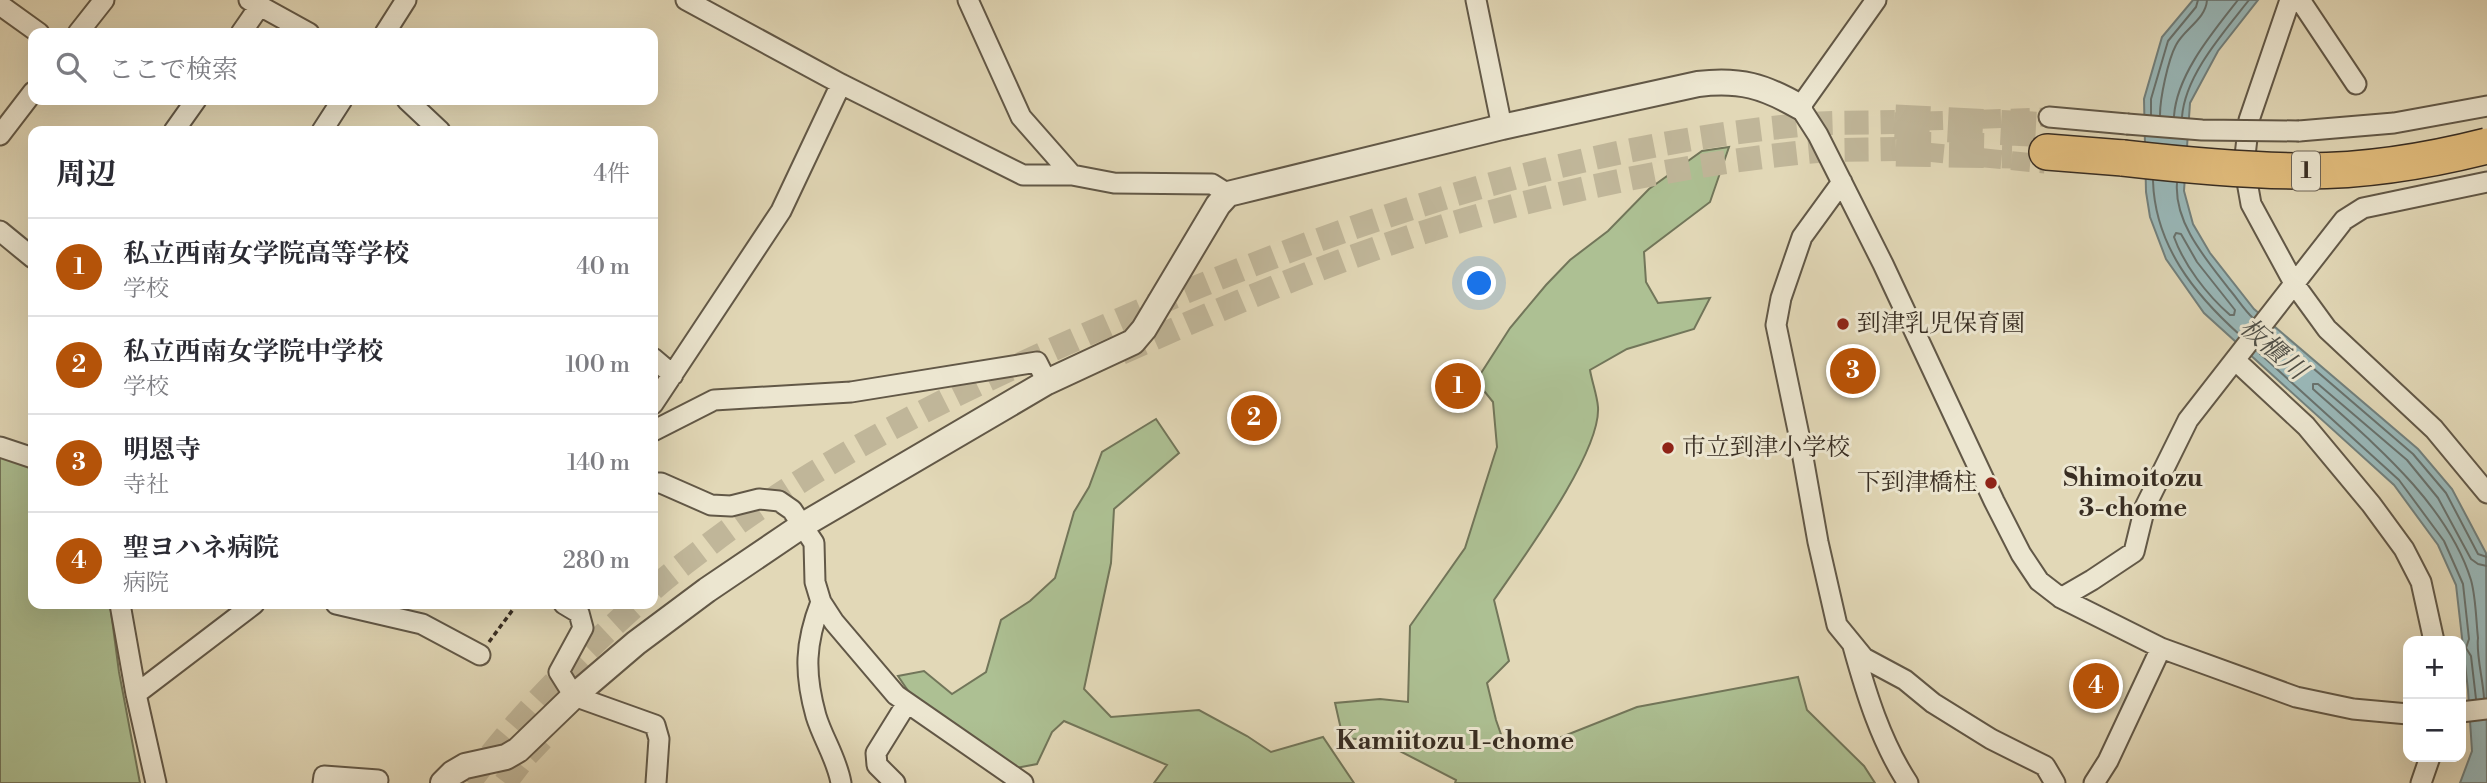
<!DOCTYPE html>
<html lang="ja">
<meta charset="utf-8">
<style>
:root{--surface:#fff;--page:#f2f2f3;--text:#2b2b33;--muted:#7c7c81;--line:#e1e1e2;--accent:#b45309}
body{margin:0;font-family:"Libre Bodoni","Noto Serif JP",serif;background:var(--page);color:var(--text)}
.controls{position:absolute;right:21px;bottom:21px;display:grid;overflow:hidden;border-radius:14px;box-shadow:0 7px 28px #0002}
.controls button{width:63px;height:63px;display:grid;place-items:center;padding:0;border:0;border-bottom:2px solid var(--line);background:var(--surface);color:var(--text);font:35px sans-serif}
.you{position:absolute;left:1480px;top:284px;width:24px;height:24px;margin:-18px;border:5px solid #fff;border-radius:50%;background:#1a73e8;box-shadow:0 0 0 10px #1a73e833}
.badge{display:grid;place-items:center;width:46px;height:46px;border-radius:50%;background:var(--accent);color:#fff;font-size:23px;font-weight:700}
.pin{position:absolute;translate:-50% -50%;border:4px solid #fff;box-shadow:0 2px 7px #0006}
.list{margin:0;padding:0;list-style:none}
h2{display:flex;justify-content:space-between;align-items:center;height:91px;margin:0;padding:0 28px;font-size:30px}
h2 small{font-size:23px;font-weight:400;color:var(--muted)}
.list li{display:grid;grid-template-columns:46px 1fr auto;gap:21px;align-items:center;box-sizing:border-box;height:98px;padding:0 28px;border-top:2px solid var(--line)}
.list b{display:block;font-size:26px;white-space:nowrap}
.list p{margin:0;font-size:23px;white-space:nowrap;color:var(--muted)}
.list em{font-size:23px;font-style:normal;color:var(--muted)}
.icon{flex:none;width:38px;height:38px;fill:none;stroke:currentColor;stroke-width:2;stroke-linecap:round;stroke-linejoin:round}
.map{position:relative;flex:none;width:2487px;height:783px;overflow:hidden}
.search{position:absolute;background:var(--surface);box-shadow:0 7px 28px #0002;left:28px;top:28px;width:630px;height:77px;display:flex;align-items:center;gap:18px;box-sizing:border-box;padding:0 24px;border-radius:14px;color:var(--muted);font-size:26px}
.panel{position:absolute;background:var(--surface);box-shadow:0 7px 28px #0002;left:28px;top:126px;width:630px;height:483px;border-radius:14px}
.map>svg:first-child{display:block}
.green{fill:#adc093;stroke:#72765a;stroke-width:2}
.water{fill:#99b8b9;stroke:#72807d;stroke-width:2}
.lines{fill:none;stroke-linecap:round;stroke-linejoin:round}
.shore{stroke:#68726e;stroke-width:2}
.minor-tunnel{stroke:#c0b699;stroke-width:19;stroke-dasharray:19 10;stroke-linecap:butt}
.tertiary-tunnel{stroke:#c0b699;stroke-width:24;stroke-dasharray:24 12;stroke-linecap:butt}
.motorway-tunnel{stroke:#c0b699;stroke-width:35;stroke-dasharray:35 18;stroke-linecap:butt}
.minor-casing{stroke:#625847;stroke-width:23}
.tertiary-casing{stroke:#625847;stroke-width:28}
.motorway-casing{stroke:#382d22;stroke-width:38}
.path{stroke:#382d22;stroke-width:3.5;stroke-dasharray:5 3.5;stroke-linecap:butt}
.minor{stroke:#ece6d0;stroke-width:19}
.tertiary{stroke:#ece6d0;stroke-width:24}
.motorway{stroke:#e1bc7c;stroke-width:35}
.minor-bridge-casing{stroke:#625847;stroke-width:23;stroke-linecap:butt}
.motorway-bridge-casing{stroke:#382d22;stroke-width:38;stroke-linecap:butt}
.minor-bridge{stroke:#ece6d0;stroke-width:19}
.motorway-bridge{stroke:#e1bc7c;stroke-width:35}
.poi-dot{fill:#8f2418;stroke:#ece6d0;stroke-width:2.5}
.labels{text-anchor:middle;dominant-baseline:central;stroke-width:6;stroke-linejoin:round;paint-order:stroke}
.shield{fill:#ece6d0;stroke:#6e6456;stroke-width:2}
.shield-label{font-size:23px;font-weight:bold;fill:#382d22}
.poi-label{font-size:24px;fill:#382d22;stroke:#ece6d0;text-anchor:start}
.water-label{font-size:26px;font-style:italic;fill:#505048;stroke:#ece6d0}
.neighbourhood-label{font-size:26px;font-weight:bold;fill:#382d22;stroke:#ece6d0}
</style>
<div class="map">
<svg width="2487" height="783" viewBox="0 0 2487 783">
<rect width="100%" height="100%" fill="#e2d8b7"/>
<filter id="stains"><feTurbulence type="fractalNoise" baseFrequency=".00286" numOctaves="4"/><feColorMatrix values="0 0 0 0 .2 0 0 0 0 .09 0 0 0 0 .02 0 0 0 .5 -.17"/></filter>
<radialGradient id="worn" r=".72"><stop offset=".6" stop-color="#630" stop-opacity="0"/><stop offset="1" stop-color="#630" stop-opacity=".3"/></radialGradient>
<!-- green -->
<path class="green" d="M1729,147L1710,202L1644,252L1646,282L1658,303L1710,298L1694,329L1627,349L1590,370C1592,382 1597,395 1598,407C1601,453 1522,559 1494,600L1509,661L1487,683L1496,720L1504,743L1559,738L1637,707L1798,677L1807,710L1864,766L1875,783H1455L1456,780L1392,747L1371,740L1343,738L1335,703L1380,699L1408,702L1410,626L1465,548L1497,447L1493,402L1476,381L1510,328L1546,285L1570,260L1608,231L1649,189L1702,151Z
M1156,419L1179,453L1114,509L1111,563L1084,689L1111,717L1199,710L1247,736L1271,752L1323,737L1354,783H1154L1167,765L1064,721L1052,732L1037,764L1016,768L913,698L898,676L924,671L952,694L986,672L1001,620L1030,601L1055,578L1074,512L1089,487L1102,452Z
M0,456L33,467V604H110L119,672L140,783H0Z"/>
<!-- water -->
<path class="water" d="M2193,0H2258L2218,51L2190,103L2184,191L2193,224L2210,253L2254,309L2418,449L2452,489L2486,553L2487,783H2460L2472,751L2468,690L2456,585L2438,545L2394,485L2204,313L2166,259L2150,217L2146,192L2144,99L2162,37Z"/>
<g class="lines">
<!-- shore -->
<path class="shore" d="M2151,115V99L2168,41L2196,7L2198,0
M2160,115C2160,98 2168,60 2176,45C2184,29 2206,19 2207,0
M2174,116C2177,74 2213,32 2238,0
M2182,117C2185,75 2224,32 2249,0
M2153,181C2155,245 2194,294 2240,335
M2177,183C2174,223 2206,259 2229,289C2237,298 2244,310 2253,318
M2176,233L2181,234L2197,262L2235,310L2234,315H2230C2207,295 2184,265 2174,237Z
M2271,332L2413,454L2446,493L2478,554L2487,557
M2257,351L2399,480L2444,541L2463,584L2469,639L2466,648L2471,656L2476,699
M2484,698C2483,679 2476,655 2478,638C2476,620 2476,598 2471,580C2447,503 2372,442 2313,389V384H2318L2407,460L2438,498L2471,559L2478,564L2487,566"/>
<!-- minor-tunnel -->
<path class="minor-tunnel" d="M1895,122L2049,117
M1896,149L2045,164"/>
<!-- tertiary-tunnel -->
<path class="tertiary-tunnel" d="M1121,353C1234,303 1349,253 1467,219C1578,186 1692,164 1806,152C1836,149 1866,150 1896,149
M653,589C671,573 692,558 711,543C823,458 948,396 1076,339C1307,236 1547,149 1800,125C1832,122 1864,123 1895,122
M469,783C518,716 576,659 637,604
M505,783L524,758L542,739"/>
<!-- motorway-tunnel -->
<path class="motorway-tunnel" d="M1895,122L2051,130
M1896,149L2012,151"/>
<!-- minor casing -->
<g class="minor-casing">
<path id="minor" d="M249,0L309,33
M686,0L841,84L1023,175H1072L1114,183L1212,184L1228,194
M968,0L1021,117L1072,175
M1476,0L1502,127
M1876,0L1800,107L1818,135L1883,264L1994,501L2021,554L2039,581L2061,598L2161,648L2296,697L2353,709L2408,714
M2290,0L2249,120L2244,165L2251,204L2295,285L2327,329L2434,429L2487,493
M2300,0L2356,84
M0,5L39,33
M78,33L104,0
M241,33L259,7
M385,33L406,0
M407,100L440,131
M2049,117L2127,124
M174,131L196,100
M322,131L342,100
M2299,131L2394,123L2487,106
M0,135L33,92
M1842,182L1802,237L1781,298L1776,325L1799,435L1818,542L1837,625L1864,658L1905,680L1933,703L1991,739L2045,766L2055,783
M0,231L33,258
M653,358L673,375
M2235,360L2306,426L2371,504L2404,549L2421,582L2434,641
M653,404L781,211L841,84
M653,431L714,400L851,392L1037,362L1047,382
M0,447L33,458
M653,483H661L711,505L731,506L759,499L779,501L792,510L814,543L815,582L821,602L834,622L896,695L1023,783
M2061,598L2092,580L2134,552L2145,507L2188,420L2344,220L2363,208L2487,182
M821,602C805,643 804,673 816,716C823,739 837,759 841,783
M120,604L136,694L156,783
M336,604L422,624L480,655
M564,604L579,613L583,628L559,672L574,696L655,725L659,739L656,783
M1853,646C1866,693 1881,742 1908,783
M136,694L254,604
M2461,712L2487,709
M323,783L324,776L378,780
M895,783L877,765L876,753L907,703
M2094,783L2108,761L2161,648
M2421,783L2430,757"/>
</g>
<!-- tertiary casing -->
<g class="tertiary-casing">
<path id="tertiary" d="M443,783L453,773L465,766L506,757L518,750L574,696L636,643L707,590L803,525L1047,382L1133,342L1144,329L1218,205L1228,194L1502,127L1698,84C1740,79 1764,86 1800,107"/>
</g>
<!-- motorway casing -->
<g class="motorway-casing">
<path id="motorway" d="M2047,152L2123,158"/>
</g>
<!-- path -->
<path class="path" d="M489,642L517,604"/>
<!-- minor -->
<use href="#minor" class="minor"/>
<!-- tertiary -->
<use href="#tertiary" class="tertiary"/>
<!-- motorway -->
<use href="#motorway" class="motorway"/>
<!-- minor-bridge casing -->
<g class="minor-bridge-casing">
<path id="minor-bridge" d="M2127,124L2202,130L2299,131"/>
</g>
<!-- motorway-bridge casing -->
<g class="motorway-bridge-casing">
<path id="motorway-bridge" d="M2123,158C2184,165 2244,171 2306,171C2366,171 2428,161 2487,146"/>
</g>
<!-- minor-bridge -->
<use href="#minor-bridge" class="minor-bridge"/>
<!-- motorway-bridge -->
<use href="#motorway-bridge" class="motorway-bridge"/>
</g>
<!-- markers -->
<g class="poi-dot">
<circle cx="1843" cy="324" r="7"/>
<circle cx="1668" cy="448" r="7"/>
<circle cx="1991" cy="483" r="7"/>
</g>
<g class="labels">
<!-- shield labels -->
<rect class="shield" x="2292" y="151.5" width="28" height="39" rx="5"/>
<g class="shield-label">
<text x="2306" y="171">1</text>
</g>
<!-- poi labels -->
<g class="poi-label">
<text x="1857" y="324">到津乳児保育園</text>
<text x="1682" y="448">市立到津小学校</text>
<text x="1977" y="483" text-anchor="end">下到津橋柱</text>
</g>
<!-- water labels -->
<g class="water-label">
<text transform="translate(2273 349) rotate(41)">板櫃川</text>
</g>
<!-- neighbourhood labels -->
<g class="neighbourhood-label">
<text x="2133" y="478">Shimoitozu<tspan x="2133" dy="30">3-chome</tspan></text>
<text x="1455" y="741">Kamiitozu 1-chome</text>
</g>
</g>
<rect width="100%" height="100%" filter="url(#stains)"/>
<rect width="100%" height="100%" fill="url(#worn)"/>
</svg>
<div class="controls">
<button>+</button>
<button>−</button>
</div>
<div class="you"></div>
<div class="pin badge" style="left:1458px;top:386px">1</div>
<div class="pin badge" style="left:1254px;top:418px">2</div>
<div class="pin badge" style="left:1853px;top:371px">3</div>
<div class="pin badge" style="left:2096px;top:686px">4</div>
<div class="search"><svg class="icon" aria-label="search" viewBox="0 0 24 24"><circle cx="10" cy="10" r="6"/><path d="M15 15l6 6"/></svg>ここで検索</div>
<section class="panel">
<h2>周辺<small>4件</small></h2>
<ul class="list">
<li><span class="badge">1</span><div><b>私立西南女学院高等学校</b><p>学校</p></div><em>40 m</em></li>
<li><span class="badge">2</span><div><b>私立西南女学院中学校</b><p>学校</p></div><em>100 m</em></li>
<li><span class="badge">3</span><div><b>明恩寺</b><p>寺社</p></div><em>140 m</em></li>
<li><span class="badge">4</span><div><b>聖ヨハネ病院</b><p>病院</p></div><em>280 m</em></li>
</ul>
</section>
</div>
